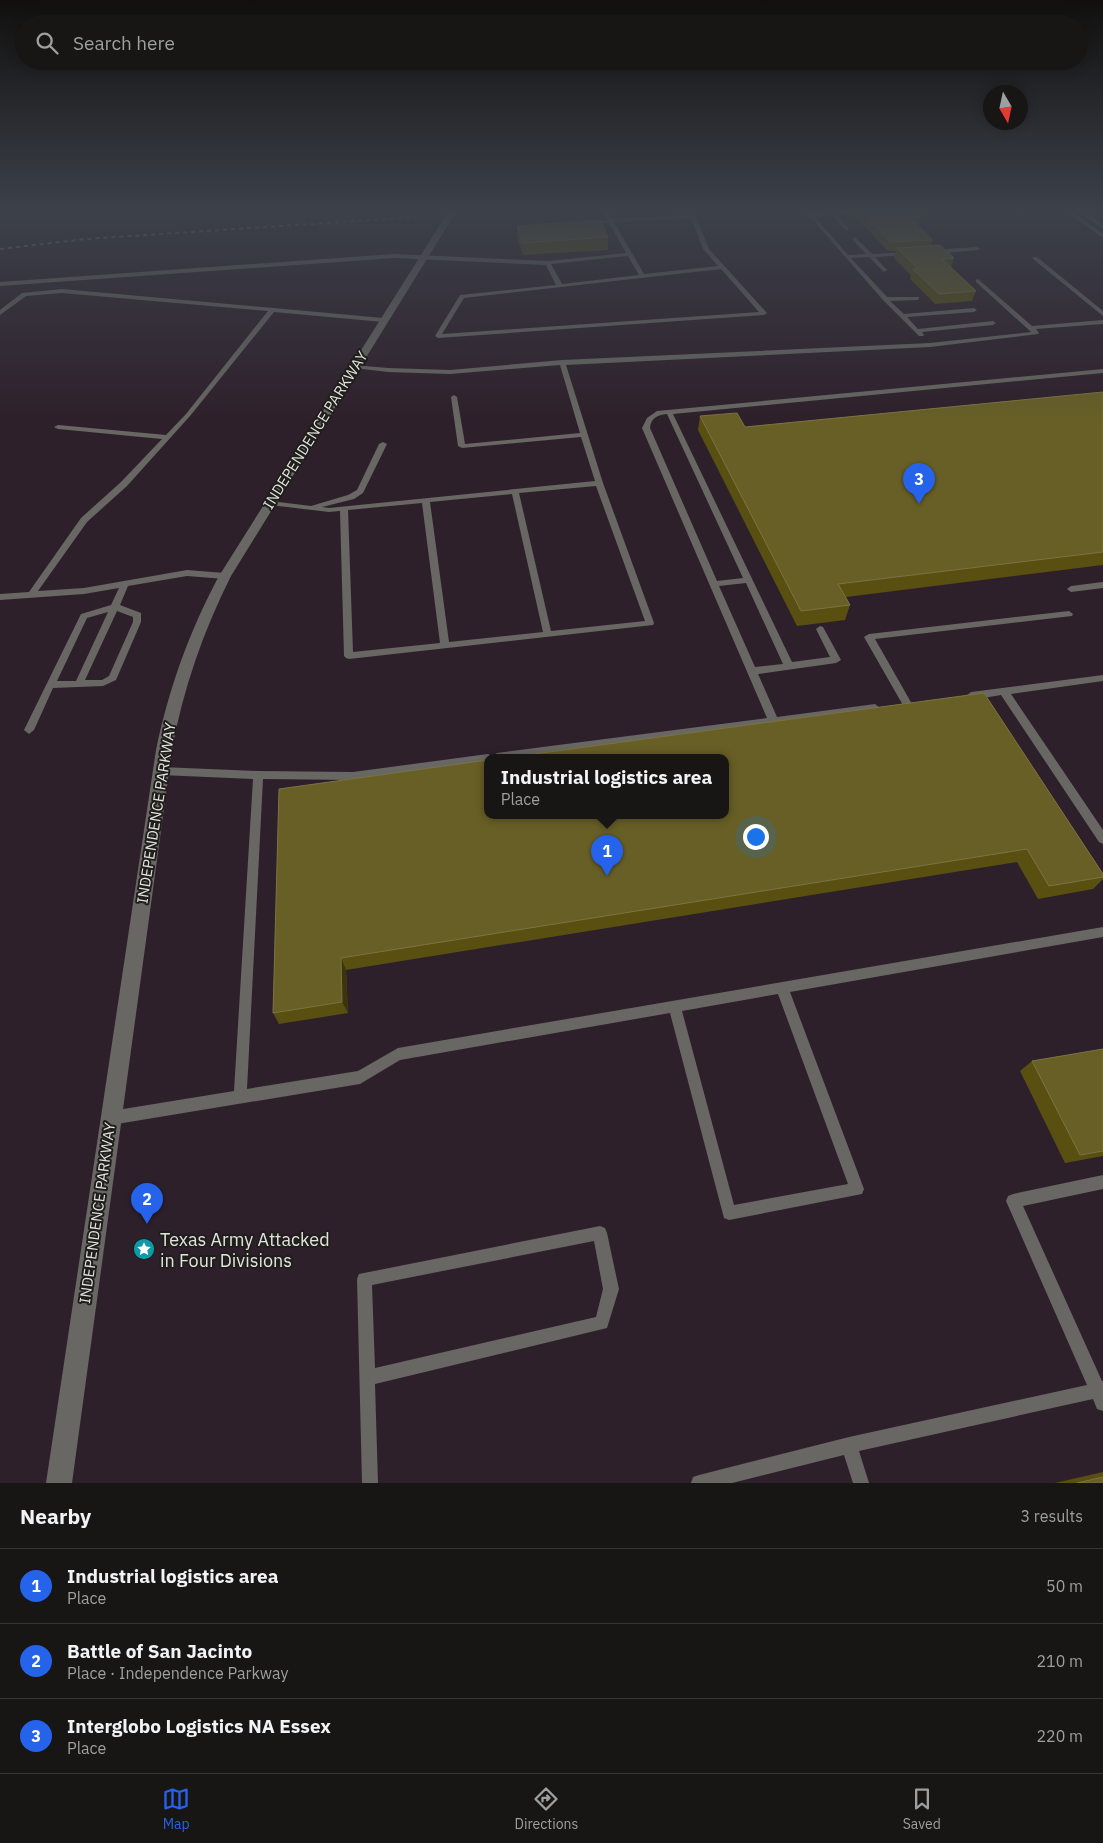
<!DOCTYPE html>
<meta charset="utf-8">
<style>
:root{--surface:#171614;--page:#242322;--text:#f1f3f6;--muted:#9e9fa0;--line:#363534;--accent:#2563eb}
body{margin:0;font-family:"IBM Plex Sans",sans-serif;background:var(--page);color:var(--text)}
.compass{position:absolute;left:983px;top:85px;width:45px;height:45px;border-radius:50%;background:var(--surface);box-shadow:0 2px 12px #0003;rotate:171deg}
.you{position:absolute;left:755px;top:836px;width:18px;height:18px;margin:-12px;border:4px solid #fff;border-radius:50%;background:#1a73e8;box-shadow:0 0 0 8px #1a73e833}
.badge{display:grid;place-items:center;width:32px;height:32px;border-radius:50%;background:var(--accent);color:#fff;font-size:16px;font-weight:700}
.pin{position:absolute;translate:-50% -41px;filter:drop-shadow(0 1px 2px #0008)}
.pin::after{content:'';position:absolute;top:26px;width:18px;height:15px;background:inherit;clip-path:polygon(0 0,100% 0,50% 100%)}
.popup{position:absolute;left:484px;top:754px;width:245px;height:65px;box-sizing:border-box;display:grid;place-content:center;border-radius:10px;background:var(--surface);filter:drop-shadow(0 1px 4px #0005);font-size:16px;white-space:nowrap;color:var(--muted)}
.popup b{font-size:19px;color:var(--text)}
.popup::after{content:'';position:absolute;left:50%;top:100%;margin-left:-10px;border:10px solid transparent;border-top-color:var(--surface)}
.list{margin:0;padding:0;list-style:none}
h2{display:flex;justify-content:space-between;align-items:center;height:65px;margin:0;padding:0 20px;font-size:21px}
h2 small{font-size:16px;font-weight:400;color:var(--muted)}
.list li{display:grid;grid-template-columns:32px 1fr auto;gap:15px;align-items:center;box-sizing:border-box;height:75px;padding:0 20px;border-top:1px solid var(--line)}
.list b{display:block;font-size:19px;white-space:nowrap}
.list p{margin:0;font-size:16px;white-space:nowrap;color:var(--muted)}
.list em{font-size:16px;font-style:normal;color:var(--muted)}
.icon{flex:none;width:28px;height:28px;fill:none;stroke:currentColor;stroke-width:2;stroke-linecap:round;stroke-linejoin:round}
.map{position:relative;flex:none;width:1103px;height:1483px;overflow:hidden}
.search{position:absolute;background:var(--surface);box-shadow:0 2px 12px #0003;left:15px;right:15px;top:15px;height:55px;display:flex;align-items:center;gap:12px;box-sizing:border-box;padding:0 18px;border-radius:28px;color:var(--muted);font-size:19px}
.sheet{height:290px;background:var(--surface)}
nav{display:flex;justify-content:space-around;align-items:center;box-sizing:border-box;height:70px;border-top:1px solid var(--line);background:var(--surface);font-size:14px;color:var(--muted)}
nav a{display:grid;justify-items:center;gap:2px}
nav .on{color:var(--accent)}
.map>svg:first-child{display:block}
.industrial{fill:#2e202b;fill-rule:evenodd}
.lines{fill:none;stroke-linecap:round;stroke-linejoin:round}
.lane{fill:#686763;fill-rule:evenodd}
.secondary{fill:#686763;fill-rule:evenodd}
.rail{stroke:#7d7c7a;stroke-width:2;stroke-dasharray:4 4;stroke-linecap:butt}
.wall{fill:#594f10}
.shaded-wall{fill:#3c350b}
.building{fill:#685f26;stroke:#7b7343}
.labels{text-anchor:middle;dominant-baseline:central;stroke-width:4;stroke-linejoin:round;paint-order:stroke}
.street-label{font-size:15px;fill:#e2e2e0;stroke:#1f1e1b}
.near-poi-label{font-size:18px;fill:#e2e2e0;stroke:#1f1e1b;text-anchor:start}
</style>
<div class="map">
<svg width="1103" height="1483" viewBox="0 0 1103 1483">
<rect width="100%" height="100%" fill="#1f1e1b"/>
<!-- industrial -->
<path class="industrial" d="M0,212H1103V1483H0ZM488,757H726V815H488Z"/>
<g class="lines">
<!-- lane -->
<path class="lane" d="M603,212H609L613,219L695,215L709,249L767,313L764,315L438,338L435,336L460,295L556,285L546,265L394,258L0,286V282L394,254L548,261L626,253L609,223L588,225L585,223L608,220ZM691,218L703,249L718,266L644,274L614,222ZM628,256L639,275L562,284L551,264ZM721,269L759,312L442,334L464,298Z
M806,212H810L812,214L829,212H853L837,215L849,229L846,231L832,215L815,217L848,255L866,254L852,239L855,237L872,254L911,252L912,253L909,255L875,257L887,270L884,272L869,257L851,258L887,297H919V299L917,300L890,301L904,314L974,308L977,310L974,312L907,317L918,329L993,321L996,323L993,325L922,332L924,335L923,336H919L883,300Z
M1067,212H1073L1103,234V238Z
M1080,212H1086L1103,225V229Z
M977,247L980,249L979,250L933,254L930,252L933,250Z
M1033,257H1037L1103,311V316L1033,259Z
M978,279L1032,326L1103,320V324L1036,329L1039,333L1038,334L930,347L566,365L603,483L654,623L653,625L349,659L346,658L344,656L340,511L329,512L270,505L266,503L270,501L311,506L348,495L357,490L379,444L383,442L387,444L363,493L354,499L322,507L329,508L595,481L581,437L462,448L458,446L451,397L454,395L457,397L465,444L580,433L560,365L450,374L388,372L354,368L351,366L352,365L388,368L450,370L562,360L930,343L1031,332L976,282V280ZM596,486L645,621L551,631L519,493ZM512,494L543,632L449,642L430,502ZM422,503L440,643L353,652L348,510Z
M62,289L383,318L386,320L383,322L274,312L190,416L127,486L87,522L38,591L84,588L187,570L225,573L229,576L225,579L187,576L128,586L120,605L141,613V622L116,680L103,686L53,688L34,730L29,734L24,730L81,614L111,605L119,588L84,594L0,600V594L29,592L81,518L121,482L162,439L58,429L54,427L58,425L166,435L186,414L268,311L62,293L26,296L0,315V310L22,293ZM117,611L133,617V622L109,676L102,680H85ZM108,612L76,681H57L87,618Z
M1103,369V373L673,414L792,662L830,657L816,629L820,626L823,627L841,660L836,663L758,674L777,717L875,704L880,708L878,711L526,757H488V762L353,780L263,779L247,1089L358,1071L398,1048L1103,927V937L790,992L864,1189L862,1194L729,1220L724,1218L670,1013L400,1060L360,1084L111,1125L106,1123L104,1118L106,1113L111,1111L234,1091L253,779L161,775L157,774L156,771L157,768L161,767L258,771L353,772L488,754L492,756L497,753L767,718L642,428L647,418L657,411ZM667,414L743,578L717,581L650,428C651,418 657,415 667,414ZM746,583L783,664L755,667L719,586ZM778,994L848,1184L734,1205L682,1011Z
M1103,582V588L1071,592L1067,589L1071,586Z
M1069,611L1073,614L1072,616L875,639L912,704L907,708L904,707L864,637L869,634Z
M1103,675V681L1011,694L1103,830V844L1099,842L1001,695L971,700L966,696L971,692Z
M1103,1175V1189L1023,1206L1102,1381H1103V1411L1097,1409L1093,1399L859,1451L869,1483H853L844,1455L732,1483H691L693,1477L699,1475L849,1437L1087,1385L1006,1201L1008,1196L1013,1194Z
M600,1226L605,1228L607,1233L619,1289L607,1328L375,1384L378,1483H362L357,1279L359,1274ZM594,1241L603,1289L596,1317L375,1368L372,1285Z"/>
<!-- secondary -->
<path class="secondary" d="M448,212H456L231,576C203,632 183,689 172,750L72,1483H46L156,750C169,688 189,632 219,576Z"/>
<!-- rail -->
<path class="rail" d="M0,249L86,239L416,217"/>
</g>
<!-- wall -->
<path class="wall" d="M854,212H916L922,217L918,226L933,240L931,246L954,258L951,267L976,291L972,301L935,304L910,279L911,275L894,258L896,251H888L853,214Z
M517,226L608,237V250L523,255L517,238Z
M1103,392V565L846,597L850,605L845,620L797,626L698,430L700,416L745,427Z
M984,693L1103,874V879L1093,889L1038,899L1017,862L346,970L348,1013L279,1024L273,1013L279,789Z
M1103,1049V1156L1065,1163L1020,1071L1032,1061Z
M1103,1472V1483H1055Z"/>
<!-- shaded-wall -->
<path class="shaded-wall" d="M341,958L346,970L348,1013L342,1002Z"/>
<!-- building -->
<path class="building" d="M862,212H916L922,217L910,218L933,240L890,242Z
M600,220L608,237L523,243L517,226Z
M940,245L954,258L942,259L976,291L939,294L913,269H918L897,248Z
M1103,392V552L838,584L850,605L801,611L700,416L737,413L745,427Z
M984,693L1103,874V877L1049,886L1027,849L341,958L342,1002L273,1013L279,789L488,760V815H726V757H512Z
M1103,1049V1151L1080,1155L1032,1061Z
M1103,1477V1483H1077Z"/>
<!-- sky -->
<linearGradient id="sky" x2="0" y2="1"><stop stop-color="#11100f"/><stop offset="0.5" stop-color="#3c414a"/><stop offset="1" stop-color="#3c414a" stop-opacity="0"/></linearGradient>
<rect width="1103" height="420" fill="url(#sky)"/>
<!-- icons -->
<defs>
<g id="sight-disc" transform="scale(1.125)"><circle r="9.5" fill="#0f9aa8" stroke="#1f1e1b"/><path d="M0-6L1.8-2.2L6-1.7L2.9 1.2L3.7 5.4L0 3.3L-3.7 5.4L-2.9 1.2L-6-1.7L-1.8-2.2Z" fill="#fff"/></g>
</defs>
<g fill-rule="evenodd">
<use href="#sight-disc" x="144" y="1249"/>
</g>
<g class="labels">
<!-- street labels -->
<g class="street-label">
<text transform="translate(315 430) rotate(-58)">INDEPENDENCE PARKWAY</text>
<text transform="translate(156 813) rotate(-81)">INDEPENDENCE PARKWAY</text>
<text transform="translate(97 1213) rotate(-82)">INDEPENDENCE PARKWAY</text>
</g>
<!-- near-poi labels -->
<g class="near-poi-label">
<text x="160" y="1239">Texas Army Attacked<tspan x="160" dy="21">in Four Divisions</tspan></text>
</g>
</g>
</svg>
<svg class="compass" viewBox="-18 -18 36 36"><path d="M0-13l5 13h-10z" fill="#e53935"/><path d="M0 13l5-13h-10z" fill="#9e9fa0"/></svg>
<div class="you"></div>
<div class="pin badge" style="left:607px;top:876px">1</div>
<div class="popup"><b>Industrial logistics area</b>Place</div>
<div class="pin badge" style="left:147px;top:1224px">2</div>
<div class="pin badge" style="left:919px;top:504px">3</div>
<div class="search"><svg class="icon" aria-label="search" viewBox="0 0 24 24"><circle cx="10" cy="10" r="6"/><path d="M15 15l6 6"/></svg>Search here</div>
</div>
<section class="sheet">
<h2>Nearby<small>3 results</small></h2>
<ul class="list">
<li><span class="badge">1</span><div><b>Industrial logistics area</b><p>Place</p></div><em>50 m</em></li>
<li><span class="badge">2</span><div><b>Battle of San Jacinto</b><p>Place · Independence Parkway</p></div><em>210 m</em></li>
<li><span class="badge">3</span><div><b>Interglobo Logistics NA Essex</b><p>Place</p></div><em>220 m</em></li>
</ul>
</section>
<nav>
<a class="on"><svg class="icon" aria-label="map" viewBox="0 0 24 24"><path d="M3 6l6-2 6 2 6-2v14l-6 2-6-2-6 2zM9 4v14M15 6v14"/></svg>Map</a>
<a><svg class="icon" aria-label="directions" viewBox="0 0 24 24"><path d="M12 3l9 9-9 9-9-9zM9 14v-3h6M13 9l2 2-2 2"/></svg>Directions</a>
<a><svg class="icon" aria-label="saved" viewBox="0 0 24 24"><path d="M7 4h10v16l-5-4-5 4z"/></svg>Saved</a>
</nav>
